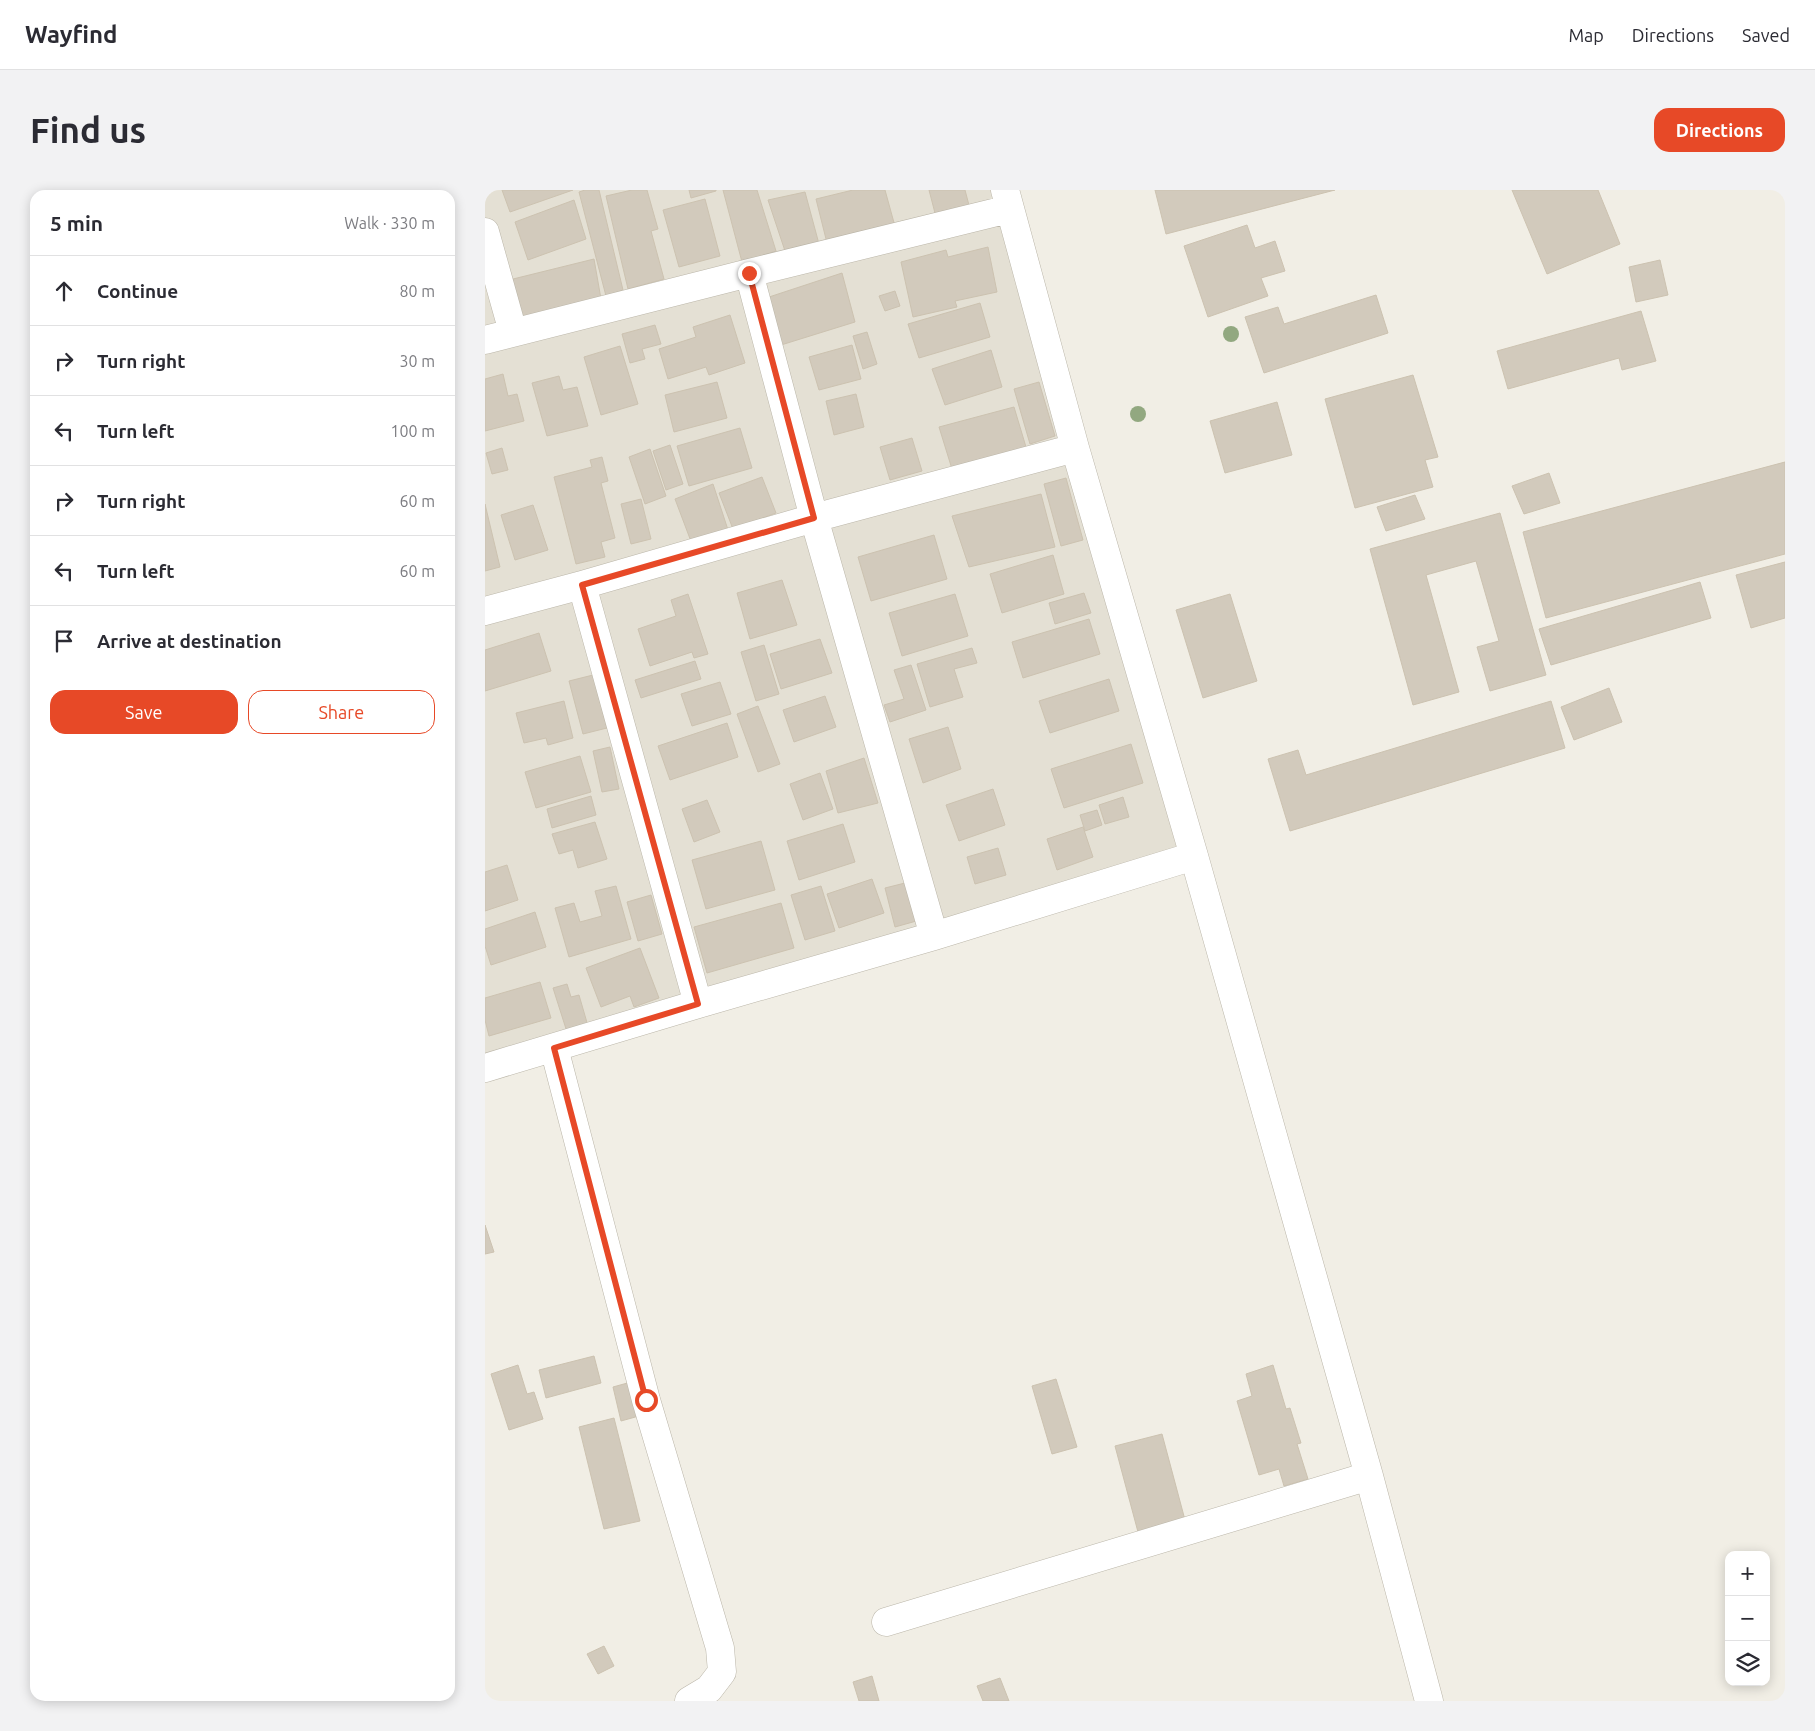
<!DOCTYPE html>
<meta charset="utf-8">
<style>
:root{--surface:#fff;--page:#f2f2f3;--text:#2b2b33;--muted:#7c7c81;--line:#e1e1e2;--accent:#e74927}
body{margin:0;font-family:Ubuntu,sans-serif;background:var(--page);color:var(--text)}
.controls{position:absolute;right:15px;bottom:15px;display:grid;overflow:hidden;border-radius:10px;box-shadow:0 2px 12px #0003}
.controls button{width:45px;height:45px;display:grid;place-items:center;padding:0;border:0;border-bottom:1px solid var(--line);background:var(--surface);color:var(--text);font:25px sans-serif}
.stop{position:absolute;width:15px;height:15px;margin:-11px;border:4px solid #e74927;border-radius:50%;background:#fff}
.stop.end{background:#e74927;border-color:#fff;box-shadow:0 1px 5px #0008}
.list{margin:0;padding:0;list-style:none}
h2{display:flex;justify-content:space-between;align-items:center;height:65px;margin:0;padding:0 20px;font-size:21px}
h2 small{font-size:16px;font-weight:400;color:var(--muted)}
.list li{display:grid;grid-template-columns:32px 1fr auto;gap:15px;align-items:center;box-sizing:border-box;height:70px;padding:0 20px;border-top:1px solid var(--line)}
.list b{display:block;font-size:19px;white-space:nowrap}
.list em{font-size:16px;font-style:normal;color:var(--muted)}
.actions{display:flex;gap:10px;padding:15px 20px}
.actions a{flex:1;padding:11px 0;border:1px solid var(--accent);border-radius:15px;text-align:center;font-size:18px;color:var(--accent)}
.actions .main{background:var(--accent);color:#fff}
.icon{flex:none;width:28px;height:28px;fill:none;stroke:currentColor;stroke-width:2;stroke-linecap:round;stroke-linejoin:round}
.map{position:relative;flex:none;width:1300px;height:1511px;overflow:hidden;border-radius:15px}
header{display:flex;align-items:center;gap:30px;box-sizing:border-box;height:70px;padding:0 25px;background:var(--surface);border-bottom:1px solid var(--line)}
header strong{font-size:24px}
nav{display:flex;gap:28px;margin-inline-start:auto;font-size:18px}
.intro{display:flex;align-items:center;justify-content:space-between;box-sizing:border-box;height:120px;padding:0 30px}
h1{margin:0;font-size:35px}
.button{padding:12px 22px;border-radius:15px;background:var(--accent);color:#fff;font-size:18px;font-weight:700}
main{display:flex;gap:30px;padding:0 30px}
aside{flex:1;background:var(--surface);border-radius:15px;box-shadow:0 2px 12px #0003}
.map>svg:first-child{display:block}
.residential{fill:#e4e0d4}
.building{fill:#d2cabc;stroke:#ccc2b0}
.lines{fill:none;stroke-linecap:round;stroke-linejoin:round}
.minor-casing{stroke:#bbb6a9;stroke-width:29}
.minor{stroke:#fff;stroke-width:28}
.tree{fill:#92a880}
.route{stroke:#e74927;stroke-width:6}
</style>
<header>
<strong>Wayfind</strong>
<nav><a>Map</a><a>Directions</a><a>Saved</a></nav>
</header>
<div class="intro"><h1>Find us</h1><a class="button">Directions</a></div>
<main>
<aside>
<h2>5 min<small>Walk · 330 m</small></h2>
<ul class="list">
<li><svg class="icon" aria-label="ahead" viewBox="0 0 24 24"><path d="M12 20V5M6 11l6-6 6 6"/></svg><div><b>Continue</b></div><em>80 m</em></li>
<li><svg class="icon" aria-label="right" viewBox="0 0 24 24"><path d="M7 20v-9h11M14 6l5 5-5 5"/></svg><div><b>Turn right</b></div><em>30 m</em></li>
<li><svg class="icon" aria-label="left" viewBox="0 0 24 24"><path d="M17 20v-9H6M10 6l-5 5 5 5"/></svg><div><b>Turn left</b></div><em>100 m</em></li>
<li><svg class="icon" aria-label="right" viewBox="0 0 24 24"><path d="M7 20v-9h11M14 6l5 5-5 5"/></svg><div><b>Turn right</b></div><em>60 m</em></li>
<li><svg class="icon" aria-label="left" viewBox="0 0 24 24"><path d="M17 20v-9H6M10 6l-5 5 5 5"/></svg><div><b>Turn left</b></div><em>60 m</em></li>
<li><svg class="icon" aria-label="arrive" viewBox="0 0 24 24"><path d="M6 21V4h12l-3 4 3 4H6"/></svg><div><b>Arrive at destination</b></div></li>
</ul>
<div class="actions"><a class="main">Save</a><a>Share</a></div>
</aside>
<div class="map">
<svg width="1300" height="1511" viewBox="0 0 1300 1511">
<rect width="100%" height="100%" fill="#f1eee5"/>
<!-- residential -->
<path class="residential" d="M0,0H523L707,679L0,886Z"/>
<!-- building -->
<path class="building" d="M17,0H88L25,22Z
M100,0H114L138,100L121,106L94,2Z
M147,0H162L173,39L166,41L179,89L143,99L121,6Z
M204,0H231V1L206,8Z
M238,0H272L291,61L257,72Z
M368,0H400L411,40L343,57L331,9Z
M444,0H480L485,19L451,27Z
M670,0H850L681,44Z
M1027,0H1113L1135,54L1062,84Z
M320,2L334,54L300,61L283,10Z
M220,9L235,66L194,77L178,20Z
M89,10L101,49L43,70L30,32Z
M762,35L770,58L790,51L800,81L776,88L783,106L723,127L699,56Z
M503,57L512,102L470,111L472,117L428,127L416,72L461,60L463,67Z
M109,69L116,109L36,127L24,90Z
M1175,70L1183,105L1151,112L1144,77Z
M357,83L370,132L296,155L281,108Z
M410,101L415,116L400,121L394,106Z
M891,105L903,143L779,183L760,127L793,117L799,134Z
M495,113L505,147L434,168L423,134Z
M1156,121L1171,171L1137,180L1134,168L1023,199L1012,161Z
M245,125L260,173L224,185L221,177L183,189L174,159L211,147L208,137Z
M170,135L176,154L157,159L160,169L145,173L137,144Z
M382,142L392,174L378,179L368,146Z
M367,155L376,189L334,200L324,167Z
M135,156L153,214L116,225L99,167Z
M506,160L517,197L460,215L447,179Z
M18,184L23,206L32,204L39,231L0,241V189Z
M928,185L953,267L940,270L948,297L870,318L840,209Z
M74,186L78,200L92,197L103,236L62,246L47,193Z
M232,192L242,228L189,242L180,205Z
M554,192L570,246L545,254L529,199Z
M371,204L379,237L349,245L341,211Z
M792,212L807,265L740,283L725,231Z
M529,217L541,257L467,279L454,237Z
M255,238L267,278L204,296L192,256Z
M427,248L437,281L405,290L395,257Z
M185,255L198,294L181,300L168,261Z
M17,258L23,280L7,284L1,263Z
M165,259L181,306L160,314L144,267Z
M117,267L123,291L116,293L130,348L116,352L120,367L91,374L69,287L107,277L105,270Z
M1300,272V364L1061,428L1038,342Z
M1064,283L1075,313L1039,324L1027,296Z
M277,287L291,323L248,339L234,303Z
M581,288L598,350L576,356L559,294Z
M228,294L245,346L210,362L190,309Z
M556,304L570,357L484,377L467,326Z
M930,305L940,329L901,341L892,317Z
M156,309L166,349L146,354L136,314Z
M0,314L15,377L0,381Z
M48,315L63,360L30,370L16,325Z
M1015,323L1061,485L1005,501L992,457L1014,451L991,371L941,385L974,502L928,515L885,359Z
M449,345L462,389L386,411L373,367Z
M568,365L579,404L517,423L505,384Z
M1300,372V428L1266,438L1251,385Z
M297,390L312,435L265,449L252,403Z
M1215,392L1226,428L1066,475L1054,439Z
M599,403L606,423L570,434L564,413Z
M203,404L223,464L209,468L207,462L165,476L153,439L191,426L186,410Z
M470,404L483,446L417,466L404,423Z
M745,404L772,491L718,508L691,420Z
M604,429L615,464L538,488L527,452Z
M54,443L66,481L0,501V460Z
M335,449L347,483L296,499L285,464Z
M279,455L294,504L271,511L256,462Z
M487,458L492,473L469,479L478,507L445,517L432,474Z
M210,471L216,489L156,508L150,490Z
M426,475L441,520L405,532L399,515L419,509L409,480Z
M108,485L122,538L98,544L84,491Z
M624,489L634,521L565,543L554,511Z
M235,492L246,524L207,536L196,504Z
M1124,498L1137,532L1089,550L1076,517Z
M340,506L351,537L309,552L298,520Z
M79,511L88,548L63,555L61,548L39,553L31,523Z
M1066,511L1080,558L805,641L783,569L813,560L821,585Z
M273,516L295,574L273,582L252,524Z
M242,533L253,567L185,590L173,556Z
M463,537L476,579L438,593L424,549Z
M646,554L658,593L579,618L566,579Z
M125,557L134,599L117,602L108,561Z
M95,566L106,602L51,618L40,582Z
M379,568L393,613L353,623L341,581Z
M335,583L348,619L318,630L305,594Z
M508,599L520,635L474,651L461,615Z
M106,606L111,625L67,638L62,619Z
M638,607L644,627L620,634L614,615Z
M222,610L235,642L209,652L197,619Z
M612,620L617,635L600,641L595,625Z
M110,632L122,669L93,678L88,660L74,664L67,644Z
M358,634L370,672L314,690L302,651Z
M598,637L608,667L572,680L562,649Z
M276,651L290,700L221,719L207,670Z
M513,658L521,685L490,694L482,667Z
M22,675L33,710L0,721V682Z
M387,689L399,723L354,738L342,704Z
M424,692L435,730L410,737L400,698Z
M131,696L146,749L84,767L70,718L89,713L95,732L117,726L110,701Z
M336,696L350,741L320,750L306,705Z
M166,705L177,744L153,751L142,712Z
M296,713L309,758L222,783L209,737Z
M50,722L61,757L6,775L0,756V739Z
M155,758L174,808L149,817L145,806L116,817L101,778Z
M55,792L66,828L4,846L0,830V808Z
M82,794L86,807L94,805L103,836L82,842L68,798Z
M0,1035L9,1062L0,1064Z
M109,1166L116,1193L61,1208L54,1180Z
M33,1175L42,1204L49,1202L58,1229L24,1240L6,1184Z
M788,1175L801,1219L805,1218L816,1253L812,1254L823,1289L799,1296L794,1279L774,1285L752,1211L767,1206L761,1184Z
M571,1189L592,1257L567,1264L547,1196Z
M146,1192L154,1226L136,1231L128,1197Z
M129,1228L155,1331L119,1339L94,1237Z
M677,1244L700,1330L653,1342L630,1256Z
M119,1456L129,1476L113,1484L102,1464Z
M387,1486L394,1511H374L368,1492Z
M515,1488L524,1511H498L492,1496Z"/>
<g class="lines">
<!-- minor casing -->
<g class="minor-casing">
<path id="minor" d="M520,0L590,258L709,666L884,1286L944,1511
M0,42L28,142
M264,83L329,328L449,746
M0,150L264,83L524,19
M97,395L213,814
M0,421L97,395L329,328L590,258
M69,858L161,1210L235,1458L237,1482L224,1499L204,1511
M0,878L213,814L449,746L709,666
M401,1432L884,1286"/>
</g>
<!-- minor -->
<use href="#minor" class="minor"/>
</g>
<!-- trees -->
<g class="tree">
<circle cx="746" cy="144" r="8"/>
<circle cx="653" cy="224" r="8"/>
</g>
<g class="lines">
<!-- route -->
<path class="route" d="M161,1210L69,858L213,814L97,395L329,328L264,83"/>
</g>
</svg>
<div class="controls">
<button>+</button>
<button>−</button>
<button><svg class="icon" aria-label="layers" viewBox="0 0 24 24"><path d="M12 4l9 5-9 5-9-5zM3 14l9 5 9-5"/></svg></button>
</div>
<div class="stop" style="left:161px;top:1210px"></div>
<div class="stop end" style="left:264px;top:83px"></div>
</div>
</main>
